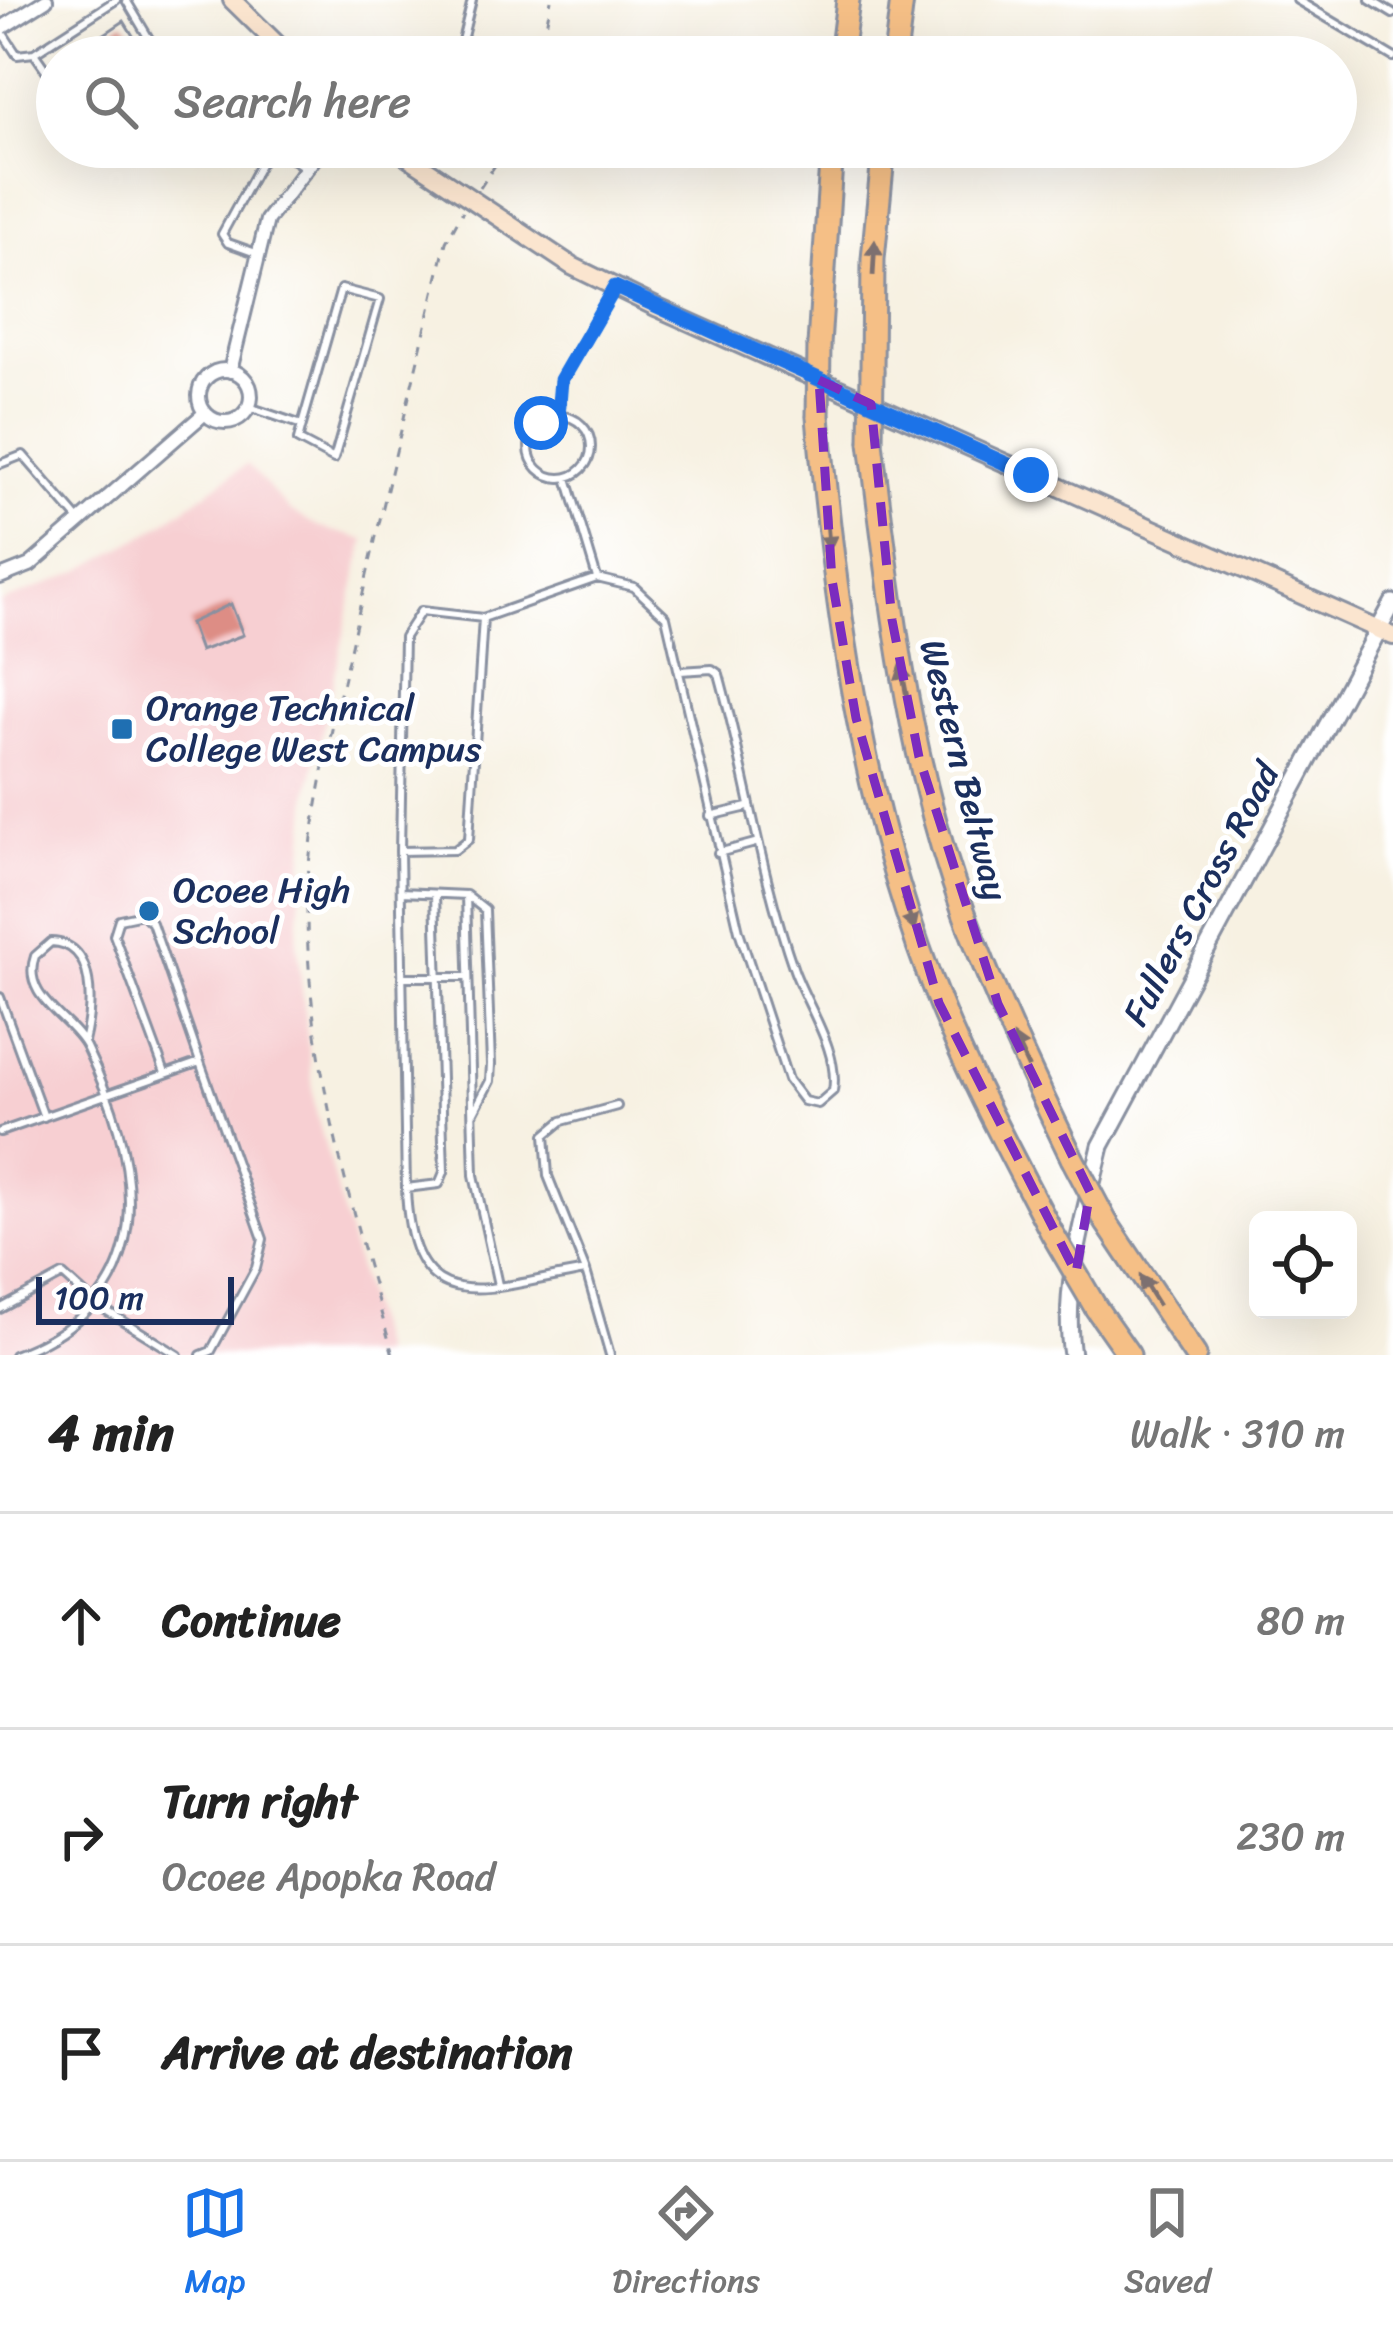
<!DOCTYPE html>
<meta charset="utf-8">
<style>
:root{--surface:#fff;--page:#f2f2f2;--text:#222;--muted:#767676;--line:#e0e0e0;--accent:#1a73e8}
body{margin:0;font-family:Sriracha,sans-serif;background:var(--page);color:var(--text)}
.controls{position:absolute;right:36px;bottom:36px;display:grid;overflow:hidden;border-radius:18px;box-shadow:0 12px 48px #0002}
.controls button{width:108px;height:108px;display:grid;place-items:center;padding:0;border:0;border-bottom:3px solid var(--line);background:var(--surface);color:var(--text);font:60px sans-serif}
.scale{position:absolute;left:36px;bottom:30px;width:198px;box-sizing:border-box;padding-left:12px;border:6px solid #1b2f5e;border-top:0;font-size:33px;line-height:42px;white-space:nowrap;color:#1b2f5e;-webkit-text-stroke:9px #fff;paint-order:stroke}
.stop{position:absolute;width:36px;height:36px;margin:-27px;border:9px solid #1a73e8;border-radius:50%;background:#fff}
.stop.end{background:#1a73e8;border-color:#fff;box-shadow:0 3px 12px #0008}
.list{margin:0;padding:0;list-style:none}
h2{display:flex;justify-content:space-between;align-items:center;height:156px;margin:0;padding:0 48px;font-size:51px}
h2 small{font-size:39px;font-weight:400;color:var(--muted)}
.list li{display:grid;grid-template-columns:78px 1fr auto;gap:36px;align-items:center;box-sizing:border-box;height:216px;padding:0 48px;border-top:3px solid var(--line)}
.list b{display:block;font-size:45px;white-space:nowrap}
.list p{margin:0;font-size:39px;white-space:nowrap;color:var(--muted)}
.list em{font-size:39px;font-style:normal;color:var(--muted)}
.icon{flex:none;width:66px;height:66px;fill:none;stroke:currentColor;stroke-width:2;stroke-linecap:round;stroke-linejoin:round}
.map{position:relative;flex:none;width:1393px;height:1355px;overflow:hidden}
.search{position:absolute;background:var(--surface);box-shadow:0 12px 48px #0002;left:36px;right:36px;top:36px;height:132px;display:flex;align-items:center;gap:30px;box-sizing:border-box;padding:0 42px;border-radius:66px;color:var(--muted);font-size:45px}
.sheet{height:804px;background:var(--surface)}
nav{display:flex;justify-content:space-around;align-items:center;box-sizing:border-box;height:168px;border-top:3px solid var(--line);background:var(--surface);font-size:33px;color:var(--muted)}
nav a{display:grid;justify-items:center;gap:6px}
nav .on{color:var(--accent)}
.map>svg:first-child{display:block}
.built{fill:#f7cfd2}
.building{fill:#dd8d85}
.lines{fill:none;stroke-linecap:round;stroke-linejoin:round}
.service-casing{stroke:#8990a0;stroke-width:12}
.minor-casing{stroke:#8990a0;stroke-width:18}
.tertiary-casing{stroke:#8990a0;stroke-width:21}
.secondary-casing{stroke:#8990a0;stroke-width:22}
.motorway-casing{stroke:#8990a0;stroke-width:27}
.path{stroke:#8990a0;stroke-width:3;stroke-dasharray:9 9;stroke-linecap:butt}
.service{stroke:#fff;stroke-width:6}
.minor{stroke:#fff;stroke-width:12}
.tertiary{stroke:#fff;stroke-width:15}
.secondary{stroke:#fbe5cf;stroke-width:16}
.motorway{stroke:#f5bf86;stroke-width:21}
.motorway-bridge-casing{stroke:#8990a0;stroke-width:27;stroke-linecap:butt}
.motorway-bridge{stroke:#f5bf86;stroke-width:21}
.oneway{fill:#7d7070}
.route{stroke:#1a73e8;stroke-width:15}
.marked{fill:none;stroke:#7b2cbf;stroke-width:9;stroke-dasharray:24 15;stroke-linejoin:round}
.poi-dot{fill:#1f6fb2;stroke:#fff;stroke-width:4.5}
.labels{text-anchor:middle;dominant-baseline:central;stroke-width:10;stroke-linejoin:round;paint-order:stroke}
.poi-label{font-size:36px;fill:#1b2f5e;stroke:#fff;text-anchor:start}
.street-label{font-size:36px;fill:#1b2f5e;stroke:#fff}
</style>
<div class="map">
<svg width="1393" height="1355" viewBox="0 0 1393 1355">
<rect width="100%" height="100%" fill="#fff"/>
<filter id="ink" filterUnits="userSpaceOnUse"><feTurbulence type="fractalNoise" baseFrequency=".00833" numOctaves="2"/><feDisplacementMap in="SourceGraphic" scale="24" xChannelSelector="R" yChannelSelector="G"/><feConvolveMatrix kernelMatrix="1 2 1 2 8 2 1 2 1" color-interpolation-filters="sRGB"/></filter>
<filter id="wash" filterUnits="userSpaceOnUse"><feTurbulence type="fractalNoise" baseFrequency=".004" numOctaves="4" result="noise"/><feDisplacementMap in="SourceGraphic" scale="48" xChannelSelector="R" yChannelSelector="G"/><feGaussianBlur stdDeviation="2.7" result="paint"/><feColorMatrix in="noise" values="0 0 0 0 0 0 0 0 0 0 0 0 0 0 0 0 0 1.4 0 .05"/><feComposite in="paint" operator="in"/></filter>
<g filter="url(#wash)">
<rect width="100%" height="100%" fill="#f7f1e2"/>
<!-- built -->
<path class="built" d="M247,464L290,511L319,527L365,540L309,790L297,942L315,1108L381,1355H0V603L82,570L152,531Z"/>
<g id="blocks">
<!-- building -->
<path class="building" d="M124,21L146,57H70Z
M231,604L243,635L200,651L190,623Z"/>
</g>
</g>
<g filter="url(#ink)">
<use href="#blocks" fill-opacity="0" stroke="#8990a0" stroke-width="3"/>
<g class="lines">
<!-- service casing -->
<g class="service-casing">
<path id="service" d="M126,0L160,57
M1297,0L1393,57
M1370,0L1393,14
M2,32L17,55L34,53L57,86
M34,53L116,0
M458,57L472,0
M256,253L228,243L222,234L265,155L278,150L306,168
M249,407L302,425L341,289L380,299L334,459L298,440L302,425
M558,415L561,380L613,290
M529 447a31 31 0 1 1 62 0a31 31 0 1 1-62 0Z
M0,464L23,455L79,520
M567,478L597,578L634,587L666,617L739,931L788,1080L804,1101L818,1104L833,1091C840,1052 807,1006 794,970C760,873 746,772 719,674L712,669L680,671
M597,578L483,618L421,611L404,637L400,851L406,1188C411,1326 486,1287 586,1271L548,1176L545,1135L562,1121L617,1106
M710,816L748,807
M400,851L455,850L469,839L483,618
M718,853L755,843
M401,892L466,895L474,1175L498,1285
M466,895L485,910L491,1064L490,1081L474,1112
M402,977H468
M0,997L44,1117
M165,1073L114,935L119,919L143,914L152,923L200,1062
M0,1132L200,1062L263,1239L256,1268L211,1351L201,1355
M406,1188L439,1184L444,1172L435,894
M586,1271L610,1355
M0,1309L63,1275L94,1303L178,1355
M14,1355C163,1300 144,1166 86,1047C72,1018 20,998 35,956L51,942C98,943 92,1009 84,1042"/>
</g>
<!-- minor casing -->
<g class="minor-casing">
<path id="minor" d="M0,29L46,0
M199 396a26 26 0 1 1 52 0a26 26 0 1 1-52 0Z
M230,371L267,220L323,147
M0,577L30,565L205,413"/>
</g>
<!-- tertiary casing -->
<g class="tertiary-casing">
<path id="tertiary" d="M1072,1355C1061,1288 1086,1210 1101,1146L1393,603"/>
</g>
<!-- secondary casing -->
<g class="secondary-casing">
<path id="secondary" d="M232,0L290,57
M393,147L572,266L658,308L1393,636"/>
</g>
<!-- motorway casing -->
<g class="motorway-casing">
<path id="motorway" d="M841,57L848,0
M895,57L902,0
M819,345L832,147
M872,370L873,259L884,147
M818,417C836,617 864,816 940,1004C972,1083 1013,1158 1052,1233
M871,442C889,590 906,739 953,881C985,977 1028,1067 1072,1158
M1106,1222L1195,1355
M1096,1308L1129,1355"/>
</g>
<!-- path -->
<path class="path" d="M540,57L551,0
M480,188L507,147
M393,1355C352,1209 307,1064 307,910C307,826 330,740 348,659C379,520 413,381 446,242L463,211"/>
<!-- service -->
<use href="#service" class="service"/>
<!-- minor -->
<use href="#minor" class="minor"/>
<!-- tertiary -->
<use href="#tertiary" class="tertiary"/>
<!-- secondary -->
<use href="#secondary" class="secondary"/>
<!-- motorway -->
<use href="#motorway" class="motorway"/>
<!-- motorway-bridge casing -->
<g class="motorway-bridge-casing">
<path id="motorway-bridge" d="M818,417L819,345
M871,442L872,370
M1072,1158L1106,1222
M1052,1233L1096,1308"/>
</g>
<!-- motorway-bridge -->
<use href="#motorway-bridge" class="motorway-bridge"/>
</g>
<!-- one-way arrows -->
<defs><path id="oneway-solid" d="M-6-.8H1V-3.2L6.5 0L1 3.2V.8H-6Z" transform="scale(3)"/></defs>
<g class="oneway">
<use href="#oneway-solid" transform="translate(874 258) rotate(-87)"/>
<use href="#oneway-solid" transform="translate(828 533) rotate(85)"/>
<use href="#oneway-solid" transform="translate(904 682) rotate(-101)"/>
<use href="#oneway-solid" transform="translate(909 914) rotate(71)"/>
<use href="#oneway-solid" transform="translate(1021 1052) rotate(-115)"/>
<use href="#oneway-solid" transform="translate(1149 1290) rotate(-122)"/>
</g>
</g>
<g class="lines" filter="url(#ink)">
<!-- route -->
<path class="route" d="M541,423L558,416L561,380L615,287L1031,475"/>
</g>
<!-- marked area -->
<path class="marked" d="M819,380L871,404L892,620L919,757L998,1004L1090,1192L1076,1273L939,1003L856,718L832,580Z"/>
<!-- markers -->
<g class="poi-dot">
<rect x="110" y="717" width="24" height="24" rx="6"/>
<circle cx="149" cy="911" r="12"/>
</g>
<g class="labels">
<!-- poi labels -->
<g class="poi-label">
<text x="146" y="708">Orange Technical<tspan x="146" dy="41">College West Campus</tspan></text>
<text x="173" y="890">Ocoee High<tspan x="173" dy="41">School</tspan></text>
</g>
<!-- street labels -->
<g class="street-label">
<text transform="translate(964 770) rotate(76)">Western Beltway</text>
<text transform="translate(1201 894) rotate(-62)">Fullers Cross Road</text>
</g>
</g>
</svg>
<div class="controls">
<button><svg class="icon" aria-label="locate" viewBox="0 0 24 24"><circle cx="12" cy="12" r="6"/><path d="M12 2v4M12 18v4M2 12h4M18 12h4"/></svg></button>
</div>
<div class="scale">100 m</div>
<div class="stop" style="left:541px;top:423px"></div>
<div class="stop end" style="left:1031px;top:475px"></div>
<div class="search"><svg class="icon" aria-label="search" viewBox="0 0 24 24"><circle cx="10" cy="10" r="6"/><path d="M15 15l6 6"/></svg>Search here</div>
</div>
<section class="sheet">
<h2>4 min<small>Walk · 310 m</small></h2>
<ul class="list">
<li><svg class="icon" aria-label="ahead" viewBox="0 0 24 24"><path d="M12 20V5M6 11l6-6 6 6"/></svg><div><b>Continue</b></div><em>80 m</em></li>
<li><svg class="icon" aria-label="right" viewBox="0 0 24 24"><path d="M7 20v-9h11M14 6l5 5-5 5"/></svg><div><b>Turn right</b><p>Ocoee Apopka Road</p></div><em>230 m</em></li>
<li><svg class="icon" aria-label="arrive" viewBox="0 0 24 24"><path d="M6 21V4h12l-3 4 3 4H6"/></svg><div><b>Arrive at destination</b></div></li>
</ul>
</section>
<nav>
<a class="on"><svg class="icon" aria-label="map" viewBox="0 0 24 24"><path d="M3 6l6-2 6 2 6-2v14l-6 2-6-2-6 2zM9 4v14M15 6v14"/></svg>Map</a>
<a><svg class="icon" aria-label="directions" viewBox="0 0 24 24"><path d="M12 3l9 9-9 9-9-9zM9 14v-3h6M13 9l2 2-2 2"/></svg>Directions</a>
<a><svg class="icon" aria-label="saved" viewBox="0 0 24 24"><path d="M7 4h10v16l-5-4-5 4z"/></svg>Saved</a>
</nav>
